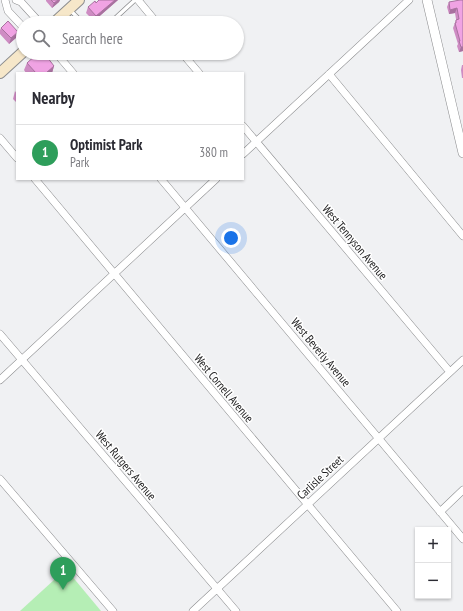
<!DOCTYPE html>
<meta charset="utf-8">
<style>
:root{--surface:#fff;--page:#f7f7f7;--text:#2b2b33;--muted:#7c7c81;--line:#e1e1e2;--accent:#996a1b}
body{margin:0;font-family:"PT Sans Narrow",sans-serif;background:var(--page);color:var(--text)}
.controls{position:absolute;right:12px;bottom:12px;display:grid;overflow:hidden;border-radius:0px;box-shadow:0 1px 3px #0004}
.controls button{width:36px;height:36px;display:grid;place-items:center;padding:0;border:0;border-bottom:1px solid var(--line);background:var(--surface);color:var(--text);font:20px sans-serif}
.you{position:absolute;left:231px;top:238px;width:14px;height:14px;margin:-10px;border:3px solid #fff;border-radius:50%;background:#1a73e8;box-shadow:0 0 0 6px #1a73e833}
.badge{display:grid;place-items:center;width:26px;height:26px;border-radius:50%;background:var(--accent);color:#fff;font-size:13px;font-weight:700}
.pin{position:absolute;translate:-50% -33px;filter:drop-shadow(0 1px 2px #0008)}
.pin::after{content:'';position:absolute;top:21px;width:14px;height:12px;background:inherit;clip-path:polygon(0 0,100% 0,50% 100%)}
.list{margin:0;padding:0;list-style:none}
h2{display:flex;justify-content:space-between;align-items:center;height:52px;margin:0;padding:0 16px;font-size:17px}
h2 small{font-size:13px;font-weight:400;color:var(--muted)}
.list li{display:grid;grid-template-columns:26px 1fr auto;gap:12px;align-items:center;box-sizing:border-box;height:56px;padding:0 16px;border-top:1px solid var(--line)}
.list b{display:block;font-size:15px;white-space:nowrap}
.list p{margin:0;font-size:13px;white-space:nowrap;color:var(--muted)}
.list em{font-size:13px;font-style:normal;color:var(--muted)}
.icon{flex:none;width:22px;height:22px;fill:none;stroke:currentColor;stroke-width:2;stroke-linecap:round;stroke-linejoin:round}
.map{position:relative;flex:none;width:463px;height:611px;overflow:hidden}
.search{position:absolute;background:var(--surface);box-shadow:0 1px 3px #0004;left:16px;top:16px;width:228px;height:44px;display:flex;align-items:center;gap:10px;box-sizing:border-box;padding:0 14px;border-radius:22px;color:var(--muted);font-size:15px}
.panel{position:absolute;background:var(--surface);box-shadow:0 1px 3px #0004;left:16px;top:72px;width:228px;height:108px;border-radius:0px}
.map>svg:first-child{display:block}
.green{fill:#b5eeb5}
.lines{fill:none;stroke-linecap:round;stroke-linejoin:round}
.service-casing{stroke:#8b8c8e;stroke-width:5}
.minor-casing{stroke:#8b8c8e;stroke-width:8}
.tertiary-casing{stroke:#8b8c8e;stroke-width:10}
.secondary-casing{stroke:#8b8c8e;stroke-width:12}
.service{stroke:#fff;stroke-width:3.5}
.minor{stroke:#fff;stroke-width:7}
.tertiary{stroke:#fff;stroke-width:9}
.secondary{stroke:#f6e7c9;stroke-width:10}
.wall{fill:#ce8cc3}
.shaded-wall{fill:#a8729f}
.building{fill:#f0a3e3;stroke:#a8729f}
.labels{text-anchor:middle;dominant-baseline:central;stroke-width:3;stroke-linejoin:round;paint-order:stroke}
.street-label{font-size:12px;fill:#1d1d1e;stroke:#fff}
</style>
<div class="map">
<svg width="463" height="611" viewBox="0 0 463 611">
<rect width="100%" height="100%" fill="#f0f1f3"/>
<!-- green -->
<path class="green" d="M66,569L101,611H20Z"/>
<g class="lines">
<!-- service casing -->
<g class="service-casing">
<path id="service" d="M70,10L83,23
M110,23L135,0
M83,53H84"/>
</g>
<!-- minor casing -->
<g class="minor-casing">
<path id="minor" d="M5,0L8,11L23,27
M16,0L21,2L40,23
M138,0L157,23
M56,53L73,73
M182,53L199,73
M329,74L463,236
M243,126L450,372
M0,138L17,158
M243,154L409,0
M35,179L397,611
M161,179L463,539
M0,334L236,611
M0,380L216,179
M0,479L113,611
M440,512L463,490
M193,611L463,360"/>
</g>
<!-- tertiary casing -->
<g class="tertiary-casing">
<path id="tertiary" d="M427,0L463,153"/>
</g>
<!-- secondary casing -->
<g class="secondary-casing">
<path id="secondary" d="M54,23L79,0
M0,73L23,52"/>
</g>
<!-- service -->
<use href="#service" class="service"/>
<!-- minor -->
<use href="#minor" class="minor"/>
<!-- tertiary -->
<use href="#tertiary" class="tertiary"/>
<!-- secondary -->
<use href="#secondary" class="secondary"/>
</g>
<!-- wall -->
<path class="wall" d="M46,0H60L59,2L52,8L46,1Z
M99,0H118L94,21L86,13L88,7L96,3Z
M463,0V51L459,52L457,46L458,44L453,28L456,20V19L455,13L449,14L447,7L449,2Z
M1,28L17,37L9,44L0,34V30Z
M27,63L54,66L52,73H26L24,70Z
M462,65H463V78H462L461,70Z
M15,91L17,94V103L13,99Z"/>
<!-- shaded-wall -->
<path class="shaded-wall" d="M58,0H60L59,2L52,8L54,3Z
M115,0H118L94,21L96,16Z
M457,8L455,13L449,14L450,10Z
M18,32L17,37L9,44L11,38Z
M461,47H463V51L459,52Z
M54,66L52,73H46Z"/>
<!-- building -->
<path class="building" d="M51,0H58L54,3Z
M99,0H115L96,16L88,7L95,1L96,3Z
M460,0H463V47H461L459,41H460L455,23H456V20L459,19L457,8L450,10L449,2Z
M77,16L84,23H69Z
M8,21L18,32L11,38L1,28Z
M38,53H44L54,66L46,73H36L27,63Z"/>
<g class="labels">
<!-- street labels -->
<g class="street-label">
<text transform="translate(355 242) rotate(50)">West Tennyson Avenue</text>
<text transform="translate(321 352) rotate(50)">West Beverly Avenue</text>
<text transform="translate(224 388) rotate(50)">West Cornell Avenue</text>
<text transform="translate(126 465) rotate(50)">West Rutgers Avenue</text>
<text transform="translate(320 477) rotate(-43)">Carlisle Street</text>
</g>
</g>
</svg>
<div class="controls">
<button>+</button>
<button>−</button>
</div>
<div class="you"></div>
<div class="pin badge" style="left:63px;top:590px;background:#2e9e5b">1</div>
<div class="search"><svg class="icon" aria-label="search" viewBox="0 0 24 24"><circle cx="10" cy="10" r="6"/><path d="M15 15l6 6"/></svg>Search here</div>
<section class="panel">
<h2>Nearby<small></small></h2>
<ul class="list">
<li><span class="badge" style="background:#2e9e5b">1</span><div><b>Optimist Park</b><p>Park</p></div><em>380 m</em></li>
</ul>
</section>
</div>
